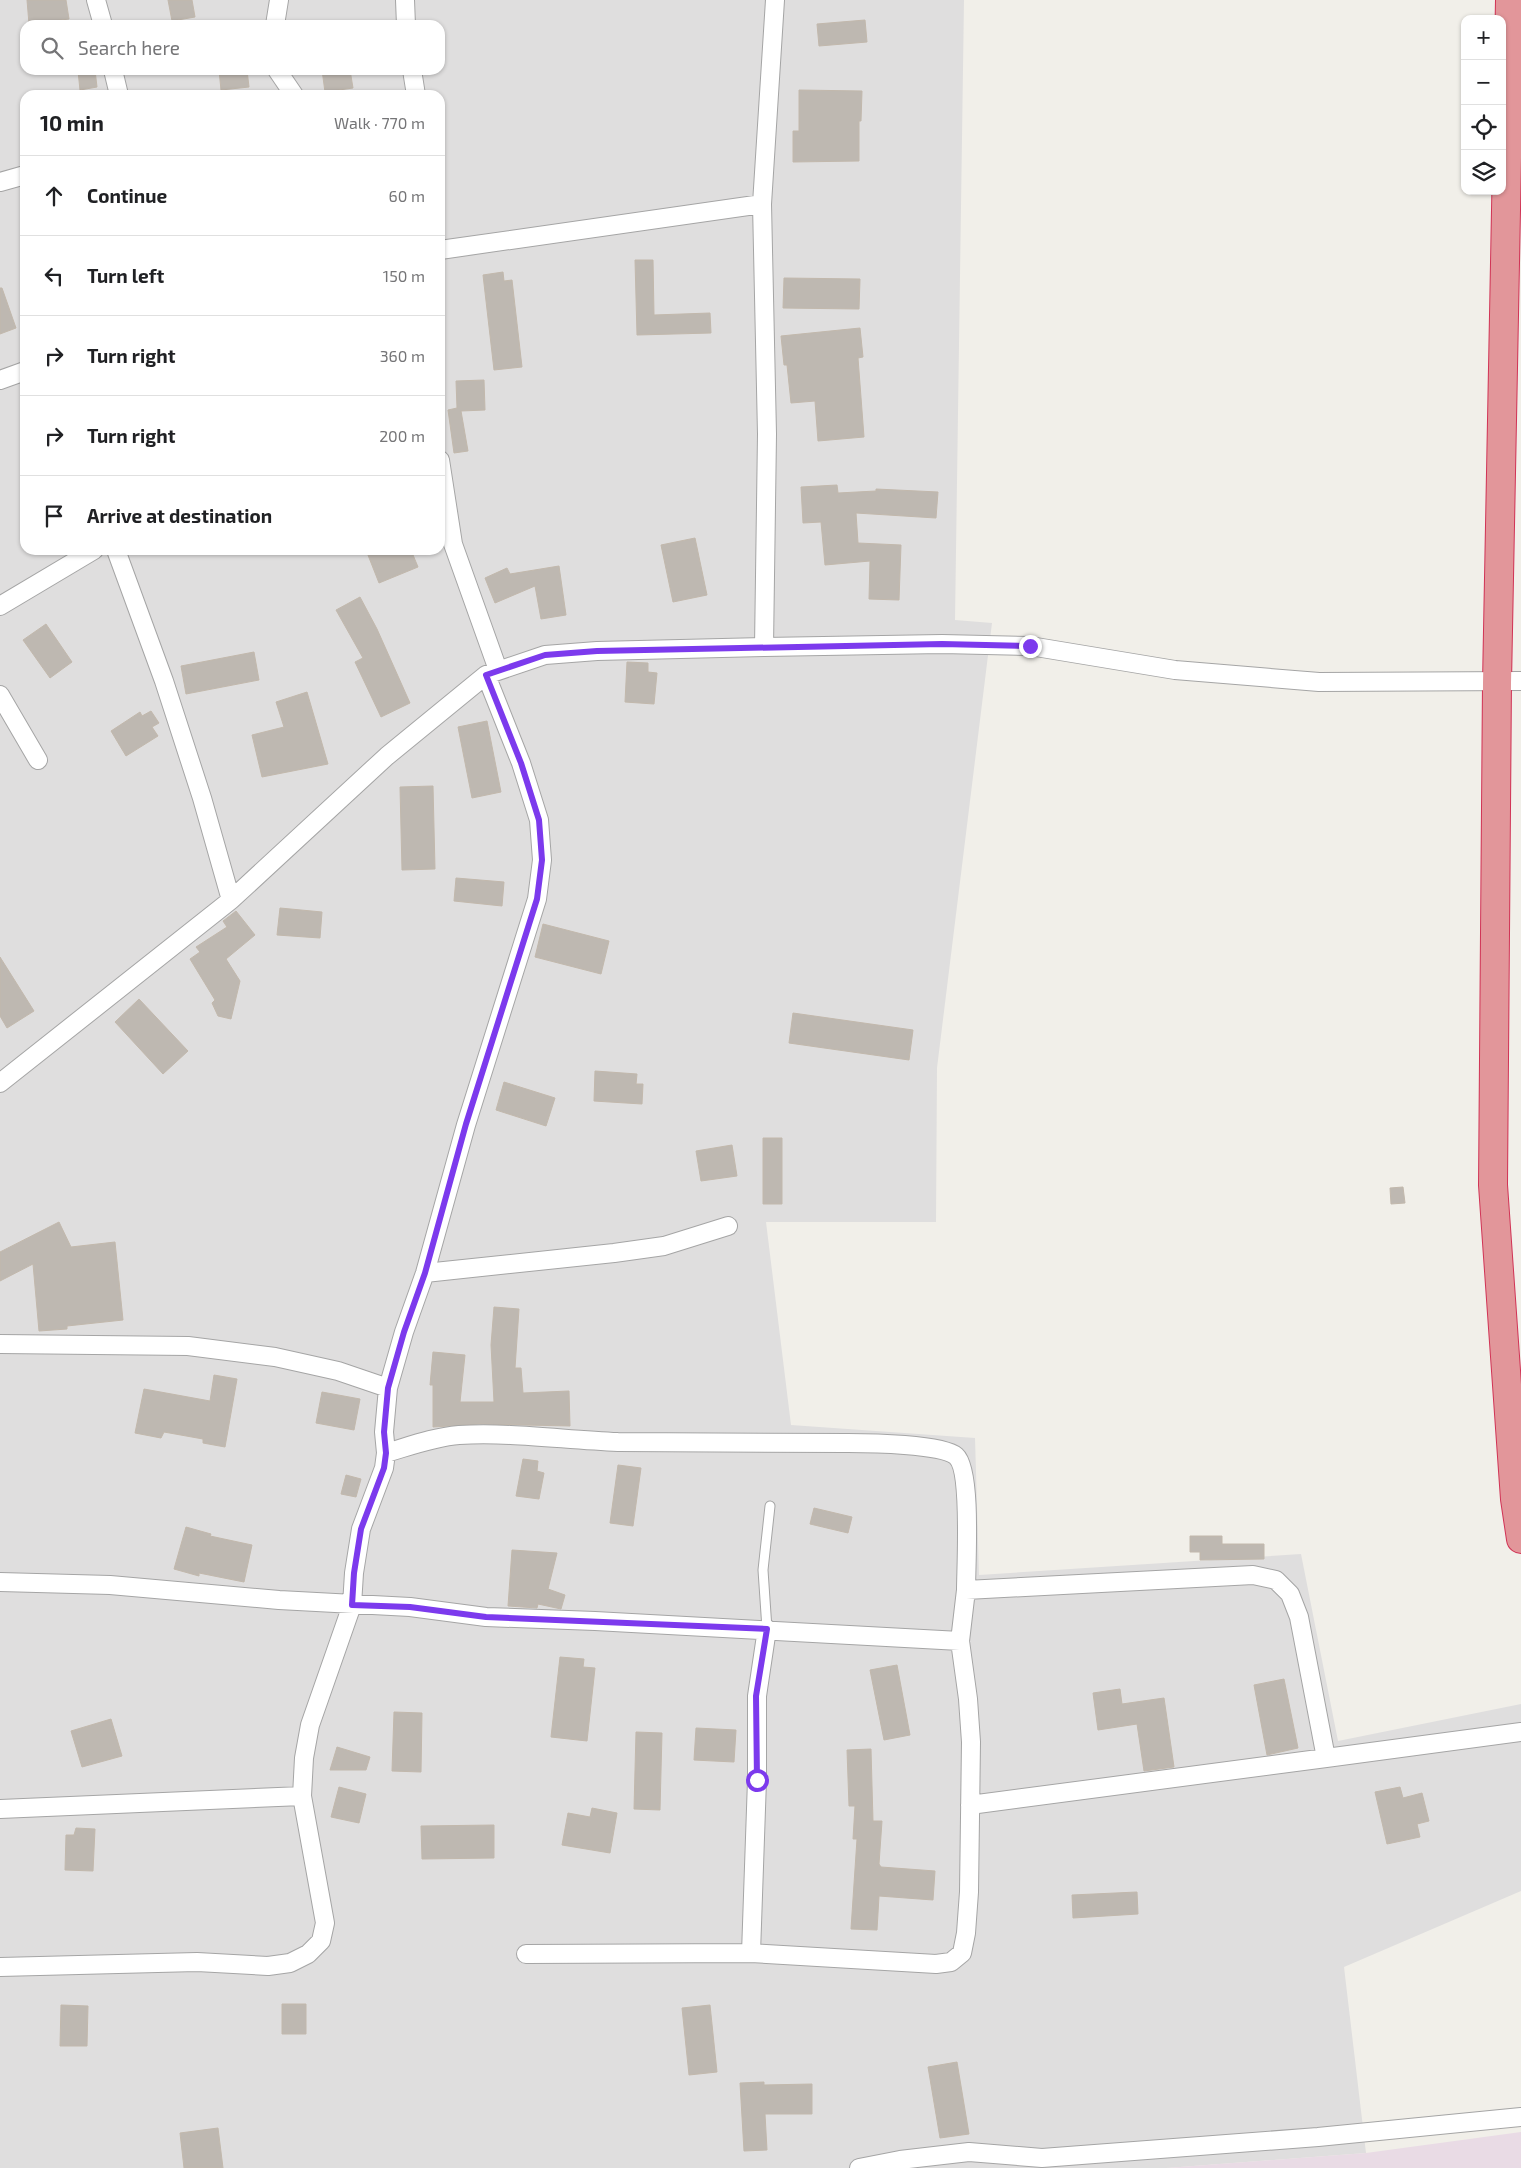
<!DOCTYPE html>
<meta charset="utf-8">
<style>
:root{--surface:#fff;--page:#f6f6f6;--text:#202124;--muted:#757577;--line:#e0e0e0}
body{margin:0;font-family:"Exo 2",sans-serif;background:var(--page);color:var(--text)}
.controls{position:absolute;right:15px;top:15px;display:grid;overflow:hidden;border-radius:10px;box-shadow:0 1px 4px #0004}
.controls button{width:45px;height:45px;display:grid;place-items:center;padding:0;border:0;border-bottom:1px solid var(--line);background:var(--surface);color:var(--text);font:25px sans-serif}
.stop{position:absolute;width:15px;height:15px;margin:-11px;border:4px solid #7c3aed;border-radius:50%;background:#fff}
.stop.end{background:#7c3aed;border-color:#fff;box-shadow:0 1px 5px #0008}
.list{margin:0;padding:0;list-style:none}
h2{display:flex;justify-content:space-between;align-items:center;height:65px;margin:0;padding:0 20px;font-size:21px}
h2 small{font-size:16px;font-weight:400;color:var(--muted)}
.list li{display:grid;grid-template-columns:32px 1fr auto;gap:15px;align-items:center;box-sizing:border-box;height:80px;padding:0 20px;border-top:1px solid var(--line)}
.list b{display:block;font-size:19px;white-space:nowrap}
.list em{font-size:16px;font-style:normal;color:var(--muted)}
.icon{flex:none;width:28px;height:28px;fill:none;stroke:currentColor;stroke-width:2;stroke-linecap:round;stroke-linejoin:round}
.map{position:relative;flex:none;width:1521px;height:2168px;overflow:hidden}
.search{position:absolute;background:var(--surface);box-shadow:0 1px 4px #0004;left:20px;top:20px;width:425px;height:55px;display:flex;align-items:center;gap:12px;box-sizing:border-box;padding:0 18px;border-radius:15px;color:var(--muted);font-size:19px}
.panel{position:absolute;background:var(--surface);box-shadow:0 1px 4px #0004;left:20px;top:90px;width:425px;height:465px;border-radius:15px}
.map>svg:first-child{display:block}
.residential{fill:#dfdede;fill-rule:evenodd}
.industrial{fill:#e9dbe5}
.building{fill:#beb8b1;stroke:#c2b8ac}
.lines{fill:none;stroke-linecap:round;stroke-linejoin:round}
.lane-casing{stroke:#a5a5a5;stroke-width:11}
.street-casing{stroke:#a5a5a5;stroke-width:20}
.highway-casing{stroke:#d13355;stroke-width:30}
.lane{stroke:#fff;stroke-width:9}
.street{stroke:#fff;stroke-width:18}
.highway{stroke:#e2969a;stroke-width:28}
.route{stroke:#7c3aed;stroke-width:6}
</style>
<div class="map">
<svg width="1521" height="2168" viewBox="0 0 1521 2168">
<rect width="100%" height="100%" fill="#f1efe9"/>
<!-- residential -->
<path class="residential" d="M0,0H964L955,620L992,623L937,1068L936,1222H766L791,1425L975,1438L979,1575L1301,1554L1338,1741L1521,1704V1891L1344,1967L1366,2153L1167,2168H0ZM25,25H440V70H25ZM25,95H440V550H25Z"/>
<!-- industrial -->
<path class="industrial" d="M1521,2132V2168H1167L1366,2153Z"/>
<!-- building -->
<path class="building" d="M27,0H66L69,19L29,24Z
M168,0H192L195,17L172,21Z
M865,20L867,42L819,46L817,24Z
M87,70H95L97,87L80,90L78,71Z
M219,70H247L249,87L221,90Z
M322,70H350L353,88L325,92Z
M799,90L862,91L861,121H859V161L793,162V131H799Z
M635,260H653L654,315L710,313L711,333L637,335Z
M503,272L504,281L512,280L522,367L494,370L483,275Z
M784,278L860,279L859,309L783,308Z
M0,288H2L16,328L0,334Z
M860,328L863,357L858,358L864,437L818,441L815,401L791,403L787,365H784L781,336Z
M484,380L485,410L461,411L468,451L454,453L448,410L457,408L456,381Z
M837,485L838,493L876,491V489L938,492L936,518L856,513L858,543L901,545L899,600L869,599L870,561L825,565L821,522L803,523L801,487Z
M695,538L707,595L673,602L661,545Z
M366,550H411L418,567L379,583Z
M559,566L566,615L541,619L535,586L495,603L485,578L507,568L510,574Z
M360,597L377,629L410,703L381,717L355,662L363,658L336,610Z
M46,624L72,662L50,678L23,640Z
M254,652L259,680L186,694L181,666Z
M627,662L648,663V672L657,673L654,704L625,702Z
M307,692L328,764L262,777L252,735L284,727L276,702Z
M151,711L159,723L152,727L158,736L126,756L111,731L140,712L142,716Z
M487,721L501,792L472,798L458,727Z
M433,786L435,869L402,870L400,787Z
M456,878L504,882L502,906L454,901Z
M280,908L322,912L320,938L277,935Z
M236,911L255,935L226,959L240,981L231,1019L218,1016L212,1003L215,1000L190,959L200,952L196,947L227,927L223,921Z
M543,924L609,941L601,974L535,957Z
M0,957L34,1011L7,1028L0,1016Z
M139,999L188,1051L163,1074L115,1022Z
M793,1013L913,1030L909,1060L789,1043Z
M595,1071L637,1074L636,1084H643L642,1104L594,1101Z
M504,1082L555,1098L546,1126L496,1110Z
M763,1138H782V1204H763Z
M732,1145L737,1176L701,1181L696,1151Z
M1403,1187L1405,1203L1391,1204L1390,1188Z
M59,1222L71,1247L115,1242L123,1320L67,1326V1329L39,1331L33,1264L0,1281V1252Z
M494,1307L519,1309L515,1368H521L523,1393L569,1391L570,1426L479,1424L433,1427V1385H430L433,1352L465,1355L460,1402H494L491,1345Z
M214,1375L237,1379L225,1447L203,1443V1439L164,1432L161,1438L135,1433L144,1389L210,1401Z
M322,1392L360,1399L354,1430L316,1423Z
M523,1459L538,1461L537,1471L544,1473L539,1499L516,1496Z
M618,1465L641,1468L633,1526L610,1523Z
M346,1475L361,1479L356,1497L341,1494Z
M814,1508L852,1517L848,1533L810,1524Z
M186,1527L211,1534L210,1536L252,1545L244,1582L199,1573V1576L174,1569Z
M1190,1536H1222V1544H1264V1559L1200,1560V1552H1190Z
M512,1550L557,1553L548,1589L565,1595L561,1609L538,1604L537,1608L508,1606Z
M560,1657L584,1659L583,1667L595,1668L587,1741L551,1737Z
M897,1665L910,1735L884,1740L870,1670Z
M1284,1679L1298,1748L1267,1755L1254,1685Z
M1120,1689L1122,1704L1164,1698L1174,1767L1144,1771L1137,1724L1098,1730L1093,1693Z
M394,1712L422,1713L421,1772L392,1771Z
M111,1719L122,1756L82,1767L71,1731Z
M696,1728L736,1730L734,1762L694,1760Z
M636,1732L662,1733L660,1810L634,1809Z
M337,1747L370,1757L366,1770H330Z
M871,1749L873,1821H882L879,1864L881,1867L935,1871L933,1900L879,1896L877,1930L851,1929L857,1839H853L855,1806H849L847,1750Z
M339,1787L366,1794L359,1823L331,1817Z
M1400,1787L1403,1798L1422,1793L1429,1821L1417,1824L1420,1837L1387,1844L1375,1792Z
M592,1808L617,1813L610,1853L562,1845L568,1813L590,1817Z
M494,1825V1858L422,1859L421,1826Z
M76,1828L95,1829L93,1871L65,1870L66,1835H74Z
M1137,1892L1138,1914L1073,1918L1072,1895Z
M282,2004H306V2034H282Z
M61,2005L88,2006L87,2046H60Z
M710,2005L717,2072L689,2075L682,2008Z
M957,2062L969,2134L940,2138L928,2067Z
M764,2082V2085L812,2084V2114H765L767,2150L744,2151L740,2083Z
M218,2128L223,2168H184L180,2133Z"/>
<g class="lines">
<!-- lane casing -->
<g class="lane-casing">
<path id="lane" d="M767,1629L763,1570L770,1506"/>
</g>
<!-- street casing -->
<g class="street-casing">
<path id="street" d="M96,0L103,25
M405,0L406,25
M775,0L762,204L767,434L764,647L942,644L1030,646L1175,670L1319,682L1521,681
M275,25L279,0
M113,70L119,95
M277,70L294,95
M412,70L416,95
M0,182L25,175
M440,250L762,204
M0,380L25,371
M440,460L453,544L498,670
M116,550L164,681L202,798L231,900L387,756L486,675L545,655L597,651L764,647
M0,606L94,550
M0,695L38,760
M0,1083L231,900
M425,1273L614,1253L664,1246L728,1226
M0,1344L188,1346L275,1357L338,1371L388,1388
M386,1453C410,1446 434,1437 459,1435C512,1432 565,1440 618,1442C694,1443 771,1443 848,1443C869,1443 942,1444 956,1456C972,1470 966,1566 966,1590
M0,1582L110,1585L279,1600L410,1607L486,1617L595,1621L960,1641L968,1699L971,1742L969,1892L966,1933L962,1953L951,1962L936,1964L751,1953L526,1954
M960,1641L966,1590L1253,1575L1276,1580L1290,1594L1299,1617L1326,1758L1521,1732
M970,1805L1326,1758
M0,1809L302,1796
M751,1953L757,1780V1696L767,1629
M0,1967L197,1962L268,1966L290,1963L308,1954L321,1941L325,1923L302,1796L304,1758L310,1725L352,1605L354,1573L361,1529L384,1468L386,1453L384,1432L388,1388L404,1332L425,1273L466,1125L537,899L542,860L539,820L521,763L486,675
M859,2168L900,2160L969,2152L1042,2158L1318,2137L1521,2117"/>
</g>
<!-- highway casing -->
<g class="highway-casing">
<path id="highway" d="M1510,0L1497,683L1493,1185L1515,1499L1521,1539"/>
</g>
<!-- lane -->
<use href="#lane" class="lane"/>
<!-- street -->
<use href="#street" class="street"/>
<!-- highway -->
<use href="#highway" class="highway"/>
</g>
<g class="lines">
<!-- route -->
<path class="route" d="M757,1780L756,1696L767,1629L486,1617L410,1607L352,1605L354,1573L361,1529L384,1468L386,1453L384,1432L388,1388L404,1332L425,1273L466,1124L537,899L542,860L539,820L521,763L486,675L545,655L597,651L942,644L1030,646"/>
</g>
</svg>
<div class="controls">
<button>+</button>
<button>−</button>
<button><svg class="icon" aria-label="locate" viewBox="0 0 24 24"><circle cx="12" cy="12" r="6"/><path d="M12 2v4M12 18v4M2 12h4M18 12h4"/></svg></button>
<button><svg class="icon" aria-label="layers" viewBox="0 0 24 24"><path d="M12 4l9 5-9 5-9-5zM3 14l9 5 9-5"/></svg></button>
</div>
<div class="stop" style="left:757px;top:1780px"></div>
<div class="stop end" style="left:1030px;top:646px"></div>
<div class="search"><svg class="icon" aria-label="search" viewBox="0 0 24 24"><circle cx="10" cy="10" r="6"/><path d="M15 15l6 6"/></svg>Search here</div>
<section class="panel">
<h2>10 min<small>Walk · 770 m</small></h2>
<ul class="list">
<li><svg class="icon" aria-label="ahead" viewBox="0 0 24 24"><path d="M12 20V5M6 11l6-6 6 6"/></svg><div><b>Continue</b></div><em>60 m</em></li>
<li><svg class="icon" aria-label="left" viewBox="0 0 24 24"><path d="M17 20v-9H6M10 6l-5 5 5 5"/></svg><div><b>Turn left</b></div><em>150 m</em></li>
<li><svg class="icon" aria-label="right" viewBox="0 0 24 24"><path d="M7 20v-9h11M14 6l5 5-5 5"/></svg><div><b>Turn right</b></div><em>360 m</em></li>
<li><svg class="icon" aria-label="right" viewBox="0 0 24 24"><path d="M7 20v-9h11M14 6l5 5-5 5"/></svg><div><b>Turn right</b></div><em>200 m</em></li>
<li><svg class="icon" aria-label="arrive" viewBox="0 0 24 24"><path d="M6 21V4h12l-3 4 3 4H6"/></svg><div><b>Arrive at destination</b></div></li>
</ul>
</section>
</div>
